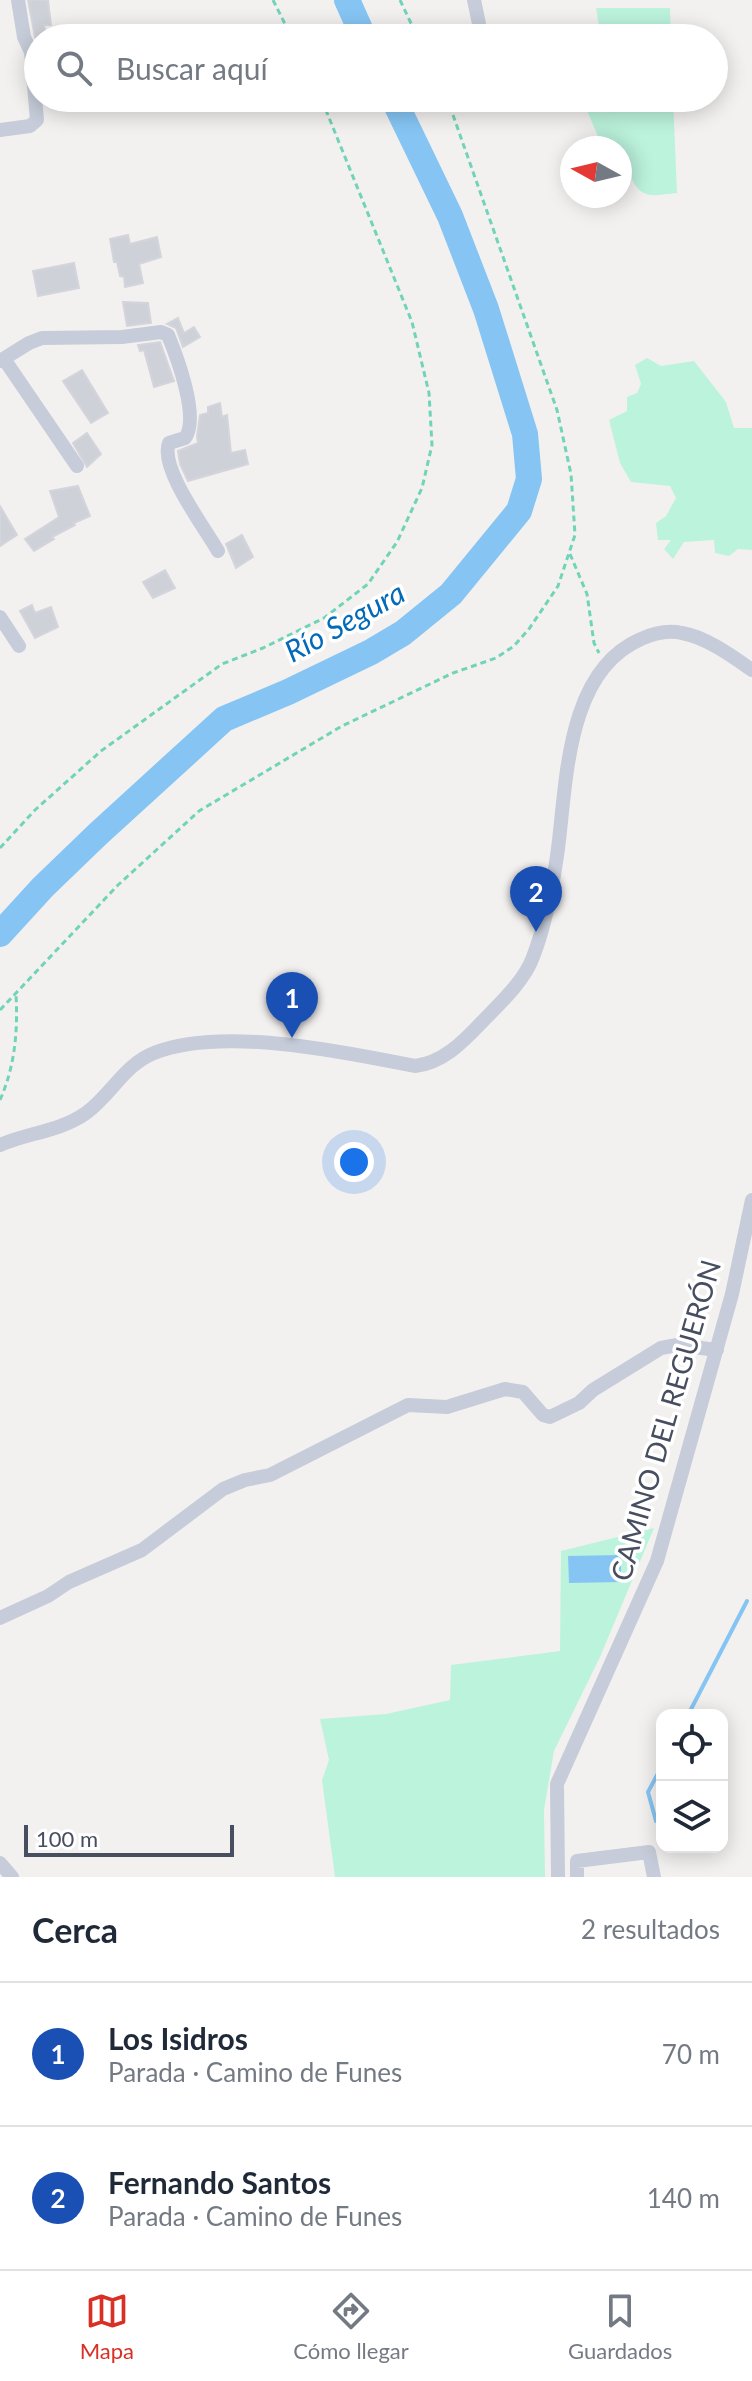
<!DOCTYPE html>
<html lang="es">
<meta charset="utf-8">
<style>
:root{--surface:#fff;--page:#f6f6f7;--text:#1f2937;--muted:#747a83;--line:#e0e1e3;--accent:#d93025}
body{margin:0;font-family:Lato,sans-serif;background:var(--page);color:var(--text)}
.controls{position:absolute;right:24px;bottom:24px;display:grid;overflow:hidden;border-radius:16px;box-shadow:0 4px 20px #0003}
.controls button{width:72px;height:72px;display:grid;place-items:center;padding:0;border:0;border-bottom:2px solid var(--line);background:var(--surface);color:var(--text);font:40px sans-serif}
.compass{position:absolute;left:560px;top:136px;width:72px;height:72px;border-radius:50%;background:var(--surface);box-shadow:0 4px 20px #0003;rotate:278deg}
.scale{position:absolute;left:24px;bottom:20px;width:210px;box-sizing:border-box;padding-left:8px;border:4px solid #474e60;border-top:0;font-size:22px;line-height:28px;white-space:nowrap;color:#474e60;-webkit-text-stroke:6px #fff;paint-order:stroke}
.you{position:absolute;left:354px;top:1162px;width:28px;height:28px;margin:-20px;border:6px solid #fff;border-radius:50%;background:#1a73e8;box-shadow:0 0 0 12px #1a73e833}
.badge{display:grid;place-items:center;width:52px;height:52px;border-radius:50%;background:var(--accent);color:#fff;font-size:26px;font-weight:700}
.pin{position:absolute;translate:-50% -66px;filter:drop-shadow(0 2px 4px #0008)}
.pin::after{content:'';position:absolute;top:42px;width:28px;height:24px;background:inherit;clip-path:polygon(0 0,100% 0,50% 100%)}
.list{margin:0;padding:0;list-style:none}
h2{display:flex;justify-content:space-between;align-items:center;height:104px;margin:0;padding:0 32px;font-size:34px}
h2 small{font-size:26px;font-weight:400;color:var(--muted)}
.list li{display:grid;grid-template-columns:52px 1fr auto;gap:24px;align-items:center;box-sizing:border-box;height:144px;padding:0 32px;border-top:2px solid var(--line)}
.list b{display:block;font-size:30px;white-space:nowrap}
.list p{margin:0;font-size:26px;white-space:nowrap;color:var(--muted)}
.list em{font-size:26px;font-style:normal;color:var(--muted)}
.icon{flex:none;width:44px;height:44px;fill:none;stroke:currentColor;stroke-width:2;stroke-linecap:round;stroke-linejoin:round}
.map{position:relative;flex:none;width:752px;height:1877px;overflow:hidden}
.search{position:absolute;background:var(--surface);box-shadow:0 4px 20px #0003;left:24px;right:24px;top:24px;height:88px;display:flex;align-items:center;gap:20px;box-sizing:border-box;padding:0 28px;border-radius:44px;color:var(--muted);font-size:30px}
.sheet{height:392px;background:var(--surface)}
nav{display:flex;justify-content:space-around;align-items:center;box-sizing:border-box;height:112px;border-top:2px solid var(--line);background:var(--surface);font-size:22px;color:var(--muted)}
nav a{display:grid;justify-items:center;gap:4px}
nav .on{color:var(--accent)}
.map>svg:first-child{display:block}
.green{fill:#bcf3dd}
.water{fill:#86c5f3}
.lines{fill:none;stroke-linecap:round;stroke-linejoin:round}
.stream{stroke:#86c5f3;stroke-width:4}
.river{stroke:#86c5f3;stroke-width:26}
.building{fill:#cfd1d8;stroke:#d4d5dc;stroke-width:2}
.path{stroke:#71d4b8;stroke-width:3;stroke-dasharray:6 4;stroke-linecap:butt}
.minor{stroke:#c6ccd9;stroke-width:14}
.labels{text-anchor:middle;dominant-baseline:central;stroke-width:7;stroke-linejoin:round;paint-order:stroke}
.street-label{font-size:28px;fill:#474e60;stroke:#fff}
.water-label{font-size:30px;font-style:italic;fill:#026ab8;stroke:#fff}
</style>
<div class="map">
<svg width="752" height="1877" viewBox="0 0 752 1877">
<rect width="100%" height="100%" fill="#f3f1f0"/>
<!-- green -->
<path class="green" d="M596,8H670L671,38H601Z
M587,98H673L677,193C654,195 641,201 631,177L620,178V148H603L588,113Z
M647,358L661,366L694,361L726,402L734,428H752V550L738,549L729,556L715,553L714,540L684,542L673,559L664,549L671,540H658L656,523L666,516L676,498L670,486L631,482L620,463L609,420L627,411V397L637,393L641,384L635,365Z
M654,1528L600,1657L554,1751L544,1810L545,1877H335L322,1780L329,1760L320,1719L386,1714L450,1700L451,1665L560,1651L561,1551Z"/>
<!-- water -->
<path class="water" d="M621,1555V1582L569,1583L568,1556Z"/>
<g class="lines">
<!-- stream -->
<path class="stream" d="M688,1715L747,1601
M656,1821L648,1792L662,1766"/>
<!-- river -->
<path class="river" d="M347,0L364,38
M0,934L43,887L98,834L224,719L288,692L371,652L403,633L451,594L519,511L529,479L525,434L486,309L450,216L393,98"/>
</g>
<!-- building -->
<path class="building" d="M28,0H48L51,25H44L46,35L35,37Z
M128,235L130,244L157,237L161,257L139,264L143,283L125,287L124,277L120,276L117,262H114L110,239Z
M74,263L79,288L38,296L33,271Z
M123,302L148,303L151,323L127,326Z
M178,318L184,333L194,327L200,337L183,347L176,328L167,324Z
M160,342L174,381L154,387L144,350L140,351L138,345Z
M82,370L108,413L91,423L63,381Z
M220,403L222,417L227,415L231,453L245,450L248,464L188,481L180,464L178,451L198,443L197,436L200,415L208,413V407Z
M87,433L101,454L87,467L73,443Z
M78,486L90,516L74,523L75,525L52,537L54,539L34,551L25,539L59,517L50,491Z
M0,506L17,535L0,546Z
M242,535L253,557L236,568L226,544Z
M165,570L175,588L153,598L143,582Z
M32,605L35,613L51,607L58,627L35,638L20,611Z"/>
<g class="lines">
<!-- path -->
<path class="path" d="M273,0L292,38
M400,0L418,38
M570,554L587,594L594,643L599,653
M0,848L35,810L101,751L222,664L263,648L324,618L368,584L397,542L422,488L432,445L429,393L412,322L321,98
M0,1010L118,885L199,811L342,726L453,673L496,658L514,646L529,629L558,586L575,535L571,474L557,410L447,98
M0,1100C15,1066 18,1031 16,994"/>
<!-- minor -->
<path class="minor" d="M474,0L482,38
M0,130L30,126L37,120L31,52L24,37L18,0
M4,359L77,466
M0,361L29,343L42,338L122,337L161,332L168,335C177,357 200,418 185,438L169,443C159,468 205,528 218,551
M0,617L19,646
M0,1145C28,1133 61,1131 86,1113C111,1095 124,1065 154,1053C222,1026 345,1052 415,1066C442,1063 462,1043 480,1024C498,1005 524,982 533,957C545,926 552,890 557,856C567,787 564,672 641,639C654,633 668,630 682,633C706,637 732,656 752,670
M0,1618L48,1596L69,1582L142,1550L223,1489L245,1480L270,1475L408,1405L447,1407L505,1389L523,1392L543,1415L550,1417L579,1403L593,1390L661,1348L677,1345L717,1350
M0,1863L12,1877
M558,1877L557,1784L657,1561L732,1294L752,1200
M577,1877V1861L649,1852L654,1877"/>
</g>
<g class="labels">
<!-- street labels -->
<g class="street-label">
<text transform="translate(665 1420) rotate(-74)">CAMINO DEL REGUERÓN</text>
</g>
<!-- water labels -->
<g class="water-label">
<text transform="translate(344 621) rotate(-29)">Río Segura</text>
</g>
</g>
</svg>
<div class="controls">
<button><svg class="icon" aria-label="locate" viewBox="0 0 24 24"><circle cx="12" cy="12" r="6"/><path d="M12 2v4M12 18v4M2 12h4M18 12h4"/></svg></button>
<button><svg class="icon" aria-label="layers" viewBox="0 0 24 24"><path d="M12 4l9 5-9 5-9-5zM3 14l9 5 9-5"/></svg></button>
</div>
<svg class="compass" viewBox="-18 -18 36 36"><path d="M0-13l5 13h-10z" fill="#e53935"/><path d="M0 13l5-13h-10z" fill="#747a83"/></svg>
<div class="scale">100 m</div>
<div class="you"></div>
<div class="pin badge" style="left:292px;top:1038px;background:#1a4fb4">1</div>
<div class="pin badge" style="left:536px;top:932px;background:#1a4fb4">2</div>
<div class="search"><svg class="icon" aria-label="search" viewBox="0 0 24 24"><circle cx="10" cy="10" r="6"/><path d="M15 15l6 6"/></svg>Buscar aquí</div>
</div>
<section class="sheet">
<h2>Cerca<small>2 resultados</small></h2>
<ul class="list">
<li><span class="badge" style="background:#1a4fb4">1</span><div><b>Los Isidros</b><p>Parada · Camino de Funes</p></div><em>70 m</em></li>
<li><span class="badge" style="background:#1a4fb4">2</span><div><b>Fernando Santos</b><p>Parada · Camino de Funes</p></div><em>140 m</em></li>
</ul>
</section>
<nav>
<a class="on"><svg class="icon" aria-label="map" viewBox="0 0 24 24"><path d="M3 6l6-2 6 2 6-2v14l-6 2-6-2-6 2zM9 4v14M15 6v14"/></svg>Mapa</a>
<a><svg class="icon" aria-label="directions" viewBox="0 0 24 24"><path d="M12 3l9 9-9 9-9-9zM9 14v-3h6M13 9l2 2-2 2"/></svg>Cómo llegar</a>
<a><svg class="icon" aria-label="saved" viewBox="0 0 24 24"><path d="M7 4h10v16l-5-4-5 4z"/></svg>Guardados</a>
</nav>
